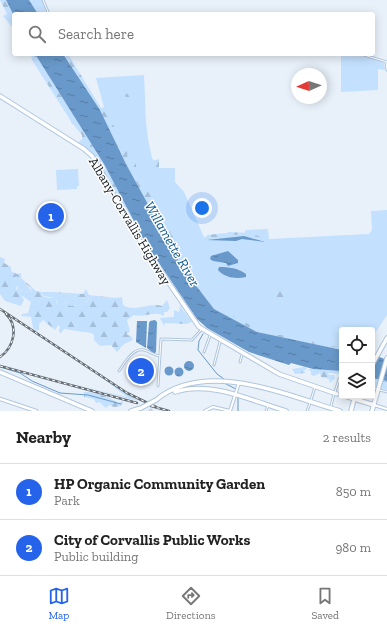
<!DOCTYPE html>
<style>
:root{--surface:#fff;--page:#f2f2f2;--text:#222;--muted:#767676;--line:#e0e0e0;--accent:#2563eb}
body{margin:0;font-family:"Zilla Slab",serif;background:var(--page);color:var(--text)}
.controls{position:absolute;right:12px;bottom:12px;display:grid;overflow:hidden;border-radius:4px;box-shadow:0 2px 10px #0003}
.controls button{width:36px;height:36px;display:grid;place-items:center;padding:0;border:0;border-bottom:1px solid var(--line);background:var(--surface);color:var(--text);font:20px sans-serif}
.compass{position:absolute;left:291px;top:68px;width:36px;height:36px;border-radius:50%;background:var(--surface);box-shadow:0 2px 10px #0003;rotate:267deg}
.you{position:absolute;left:202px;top:208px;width:14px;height:14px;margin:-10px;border:3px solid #fff;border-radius:50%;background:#1a73e8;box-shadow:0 0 0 6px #1a73e833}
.badge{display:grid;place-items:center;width:26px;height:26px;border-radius:50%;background:var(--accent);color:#fff;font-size:13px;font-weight:700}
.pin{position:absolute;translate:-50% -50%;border:2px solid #fff;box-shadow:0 1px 4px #0006}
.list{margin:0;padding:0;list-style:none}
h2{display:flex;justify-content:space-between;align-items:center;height:52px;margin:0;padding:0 16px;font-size:17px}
h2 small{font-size:13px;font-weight:400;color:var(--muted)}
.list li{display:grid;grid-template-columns:26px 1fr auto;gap:12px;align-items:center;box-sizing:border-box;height:56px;padding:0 16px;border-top:1px solid var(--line)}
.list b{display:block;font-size:15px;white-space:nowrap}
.list p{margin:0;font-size:13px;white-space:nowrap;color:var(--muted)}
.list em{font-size:13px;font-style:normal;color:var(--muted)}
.icon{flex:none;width:22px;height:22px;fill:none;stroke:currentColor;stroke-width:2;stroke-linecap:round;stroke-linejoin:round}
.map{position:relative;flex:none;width:387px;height:411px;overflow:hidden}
.search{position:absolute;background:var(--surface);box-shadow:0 2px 10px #0003;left:12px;right:12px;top:12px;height:44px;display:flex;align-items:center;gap:10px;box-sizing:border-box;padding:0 14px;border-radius:4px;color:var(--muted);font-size:15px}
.sheet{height:164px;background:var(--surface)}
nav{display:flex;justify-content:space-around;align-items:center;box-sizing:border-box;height:56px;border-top:1px solid var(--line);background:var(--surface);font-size:11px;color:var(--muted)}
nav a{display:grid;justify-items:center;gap:2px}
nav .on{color:var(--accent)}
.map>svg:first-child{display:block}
.green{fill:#c3e0fe}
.forest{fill:url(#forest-firs);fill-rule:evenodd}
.park{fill:url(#park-crowns)}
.water{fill:url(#water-ripples)}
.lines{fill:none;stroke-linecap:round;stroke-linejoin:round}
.stream{stroke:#6999ca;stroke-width:1}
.street-casing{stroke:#b1c6dd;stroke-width:3}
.secondary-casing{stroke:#b1c6dd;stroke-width:4}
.primary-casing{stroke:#b1c6dd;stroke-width:4.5}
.highway-casing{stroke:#b1c6dd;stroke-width:5.5}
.street{stroke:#fff;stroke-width:1}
.secondary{stroke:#fff;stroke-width:2}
.primary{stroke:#fff;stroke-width:2.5}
.highway{stroke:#fff;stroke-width:3.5}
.rail-casing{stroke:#656d75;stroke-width:2.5}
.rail{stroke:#fff;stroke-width:1;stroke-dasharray:3;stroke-linecap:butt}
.highway-bridge-casing{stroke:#b1c6dd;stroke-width:5.5;stroke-linecap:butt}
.highway-bridge{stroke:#fff;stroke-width:3.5}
.labels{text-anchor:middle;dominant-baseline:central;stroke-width:3;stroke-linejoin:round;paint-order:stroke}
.street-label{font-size:13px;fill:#0f161e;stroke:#fff}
.water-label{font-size:14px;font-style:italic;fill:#06538f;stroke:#fff}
</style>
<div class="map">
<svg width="387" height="411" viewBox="0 0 387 411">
<defs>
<pattern id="forest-firs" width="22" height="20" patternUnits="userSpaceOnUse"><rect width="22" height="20" fill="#c3e0fe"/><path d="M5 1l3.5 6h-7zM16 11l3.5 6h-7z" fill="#a6bfd9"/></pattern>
<pattern id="park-crowns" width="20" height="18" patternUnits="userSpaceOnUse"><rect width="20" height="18" fill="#c3e0fe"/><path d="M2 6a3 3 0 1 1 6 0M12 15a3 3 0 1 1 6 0" fill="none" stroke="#a6bfd9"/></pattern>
<pattern id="water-ripples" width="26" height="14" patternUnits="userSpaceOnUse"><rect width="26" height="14" fill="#6999ca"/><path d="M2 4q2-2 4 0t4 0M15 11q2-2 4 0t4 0" fill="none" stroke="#557ca3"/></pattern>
</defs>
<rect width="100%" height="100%" fill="#e8f1fa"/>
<!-- green -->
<path class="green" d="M341,56L369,57L384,63L385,70L378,69V90L341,92Z
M144,75C146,107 144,139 156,168H175V182L184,192L204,237L245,233V230L268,229L269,239L369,234L372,230L371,211L387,210V315L372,338V330H342V342L340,349L266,335L214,309L184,270L99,109L104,107L96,78Z
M78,169L79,186H77V189L57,190L56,170Z
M53,208L56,220H48L47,209Z
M16,276L25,283L32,292L16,290L18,288L17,285H14Z
M42,292H55L86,299L91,298L81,305L70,306L66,302L64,304H57V298L43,296Z
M95,372L138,401L76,385L127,397Z"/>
<!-- forest -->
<path class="forest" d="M0,0H6L14,16V29L3,16L7,14Z
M29,0H42L49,14H38Z
M31,54H35L104,164L140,232L121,204L91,152L78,143L82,139V135L72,123L32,60Z
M63,54H68L101,108L109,113L112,119L110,123L113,124L118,139L128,152L127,156L136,164V172L143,186H145L151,197L150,203L154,206L156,214L172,228L170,233L176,240L172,244L175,249L179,251L177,253L180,260L185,263L189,272L206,296L209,295L227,313L258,329L277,335H286L295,339H310L317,344L338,347L341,344L342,350L257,332L214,309L184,270L126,164L100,110Z
M130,93L134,95L135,100L131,103L125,96L126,94Z
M159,159V168L153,169L151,161Z
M175,184L185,196L183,198L176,196L173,187Z
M229,232L251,233L263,238L243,234L206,238L207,235L227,233Z
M0,257L5,259L4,263L11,267V271L17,274L21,273V278L36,291L42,292V296L49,298L59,297L60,299L56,301L57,304H64L67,302L70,306L81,305V303L86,302L91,298L86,299L55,292L83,294L86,289L89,295L115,298L122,297L123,305C135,313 149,302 162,306L167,300L170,308L167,312H164V316C155,310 144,318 134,315L127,320L130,332L126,334L131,336L133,340L124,344L117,352L111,345L100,346L94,340V335L91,333L64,329L61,333L59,331L60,327L58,325L55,330L43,320L39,324V330L36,331L33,328L31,317L21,316L22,314L28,313L31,302L21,295L24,300L21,306L5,301L0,294ZM16,276L30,287L32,292L16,290L17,285H14Z
M285,286L287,290L279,304L276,303L274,300C276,296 276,292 279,288L282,289Z
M180,306L192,322L186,324L165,323L164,326L160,318L174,317V310L179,312Z
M305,367L307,369L304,370L305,373L295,374L292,369Z
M310,369C319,369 333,371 342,369V374L328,373L329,375H334L335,378L330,383L329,379L321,377L320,373L314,376L311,375V371L308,370Z
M84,392C95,391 111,398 119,403L122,401L123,403L121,406L114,407L109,405L106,408L99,402L96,403L94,399L84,397Z"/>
<!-- park -->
<path class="park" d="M372,378L387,381V390L372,385Z"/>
<!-- water -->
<path class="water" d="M6,0H29L38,14H14V16Z
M35,54H63L100,110L126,164L184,270L214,309L257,332L342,350V371L313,369L291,363L289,365L249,352L207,328L197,319L146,244L104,164Z
M244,236L265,242L242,239L236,241L207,240Z
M228,251L238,260V263L228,266L226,263L213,261L210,259L211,256Z
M219,267C229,267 238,268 246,274V277C236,279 225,278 218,270Z
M155,320L157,322L156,352L154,354L147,348L149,323L150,321Z
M137,321H147L146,348L136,342Z
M372,354L387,360V381L372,378Z
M184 366a5 5 0 1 1 10 0a5 5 0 1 1-10 0Z
M164.5 371a4.5 4.5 0 1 1 9 0a4.5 4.5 0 1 1-9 0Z
M174.5 372a4.5 4.5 0 1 1 9 0a4.5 4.5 0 1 1-9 0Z"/>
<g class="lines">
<!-- stream -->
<path class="stream" d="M203,334L199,341L198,350L217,374L224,379
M0,367L20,373L32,381L60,393L88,395L121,404
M226,384L236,389
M238,411V398"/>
<!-- street casing -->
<g class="street-casing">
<path id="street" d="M43,0L49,14
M324,54L364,55L387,62
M386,62L387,70
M204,352L210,336
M240,362L242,355
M214,365L220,342
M119,371C124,364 133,347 144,350C149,351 153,355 159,356
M158,386L161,339L192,340L201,330
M372,387L377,389
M380,390L387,392
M335,392L339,379L342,378
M311,400L315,387
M331,406L334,394
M150,411L151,410
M266,411L268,406
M307,411L310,403"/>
</g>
<!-- secondary casing -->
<g class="secondary-casing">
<path id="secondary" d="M374,405L387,409
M205,411L213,407L230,411L239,383"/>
</g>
<!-- primary casing -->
<g class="primary-casing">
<path id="primary" d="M0,399L36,411"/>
</g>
<!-- highway casing -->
<g class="highway-casing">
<path id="highway" d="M0,96L84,149L92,156L136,235L199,327L279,374L337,394
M372,365L387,338
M0,372L92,411
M175,392C211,380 252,401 286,411
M345,396L374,405
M156,400C206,359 286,395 340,411
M131,411L141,408
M351,411L355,396
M372,411L387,358"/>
</g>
<!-- street -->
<use href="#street" class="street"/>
<!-- secondary -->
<use href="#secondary" class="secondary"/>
<!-- primary -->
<use href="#primary" class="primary"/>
<!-- highway -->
<use href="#highway" class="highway"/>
<!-- rail casing -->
<g class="rail-casing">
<path id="rail" d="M0,309L127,393L156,407
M0,357C14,347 19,327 6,314
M0,366L137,403
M151,406L169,411"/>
</g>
<!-- rail -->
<use href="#rail" class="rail"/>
<!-- highway-bridge casing -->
<g class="highway-bridge-casing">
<path id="highway-bridge" d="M141,408L156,400"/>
</g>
<!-- highway-bridge -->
<use href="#highway-bridge" class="highway-bridge"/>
</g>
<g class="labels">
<!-- street labels -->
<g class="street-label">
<text transform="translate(130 221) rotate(59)">Albany-Corvallis Highway</text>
</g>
<!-- water labels -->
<g class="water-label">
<text transform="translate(172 244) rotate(60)">Willamette River</text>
</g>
</g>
</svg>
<div class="controls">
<button><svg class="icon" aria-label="locate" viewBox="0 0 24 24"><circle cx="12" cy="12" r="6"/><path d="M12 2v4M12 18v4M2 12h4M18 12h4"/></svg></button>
<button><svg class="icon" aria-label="layers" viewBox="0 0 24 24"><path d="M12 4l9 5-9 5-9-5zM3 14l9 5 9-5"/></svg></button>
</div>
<svg class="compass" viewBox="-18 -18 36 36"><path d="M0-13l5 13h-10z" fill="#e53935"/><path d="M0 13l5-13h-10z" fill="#767676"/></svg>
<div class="you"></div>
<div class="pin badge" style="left:51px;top:216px">1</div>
<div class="pin badge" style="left:141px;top:371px">2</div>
<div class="search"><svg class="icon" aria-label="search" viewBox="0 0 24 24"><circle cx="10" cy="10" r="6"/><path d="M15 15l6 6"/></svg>Search here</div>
</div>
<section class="sheet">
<h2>Nearby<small>2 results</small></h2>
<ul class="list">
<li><span class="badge">1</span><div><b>HP Organic Community Garden</b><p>Park</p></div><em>850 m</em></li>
<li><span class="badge">2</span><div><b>City of Corvallis Public Works</b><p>Public building</p></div><em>980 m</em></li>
</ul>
</section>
<nav>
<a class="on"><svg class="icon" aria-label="map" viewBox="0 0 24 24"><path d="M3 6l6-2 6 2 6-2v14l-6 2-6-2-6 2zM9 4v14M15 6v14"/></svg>Map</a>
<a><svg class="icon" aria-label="directions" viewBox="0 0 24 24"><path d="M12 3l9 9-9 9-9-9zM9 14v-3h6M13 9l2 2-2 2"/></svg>Directions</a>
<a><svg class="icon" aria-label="saved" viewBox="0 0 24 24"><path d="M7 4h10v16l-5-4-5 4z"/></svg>Saved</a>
</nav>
